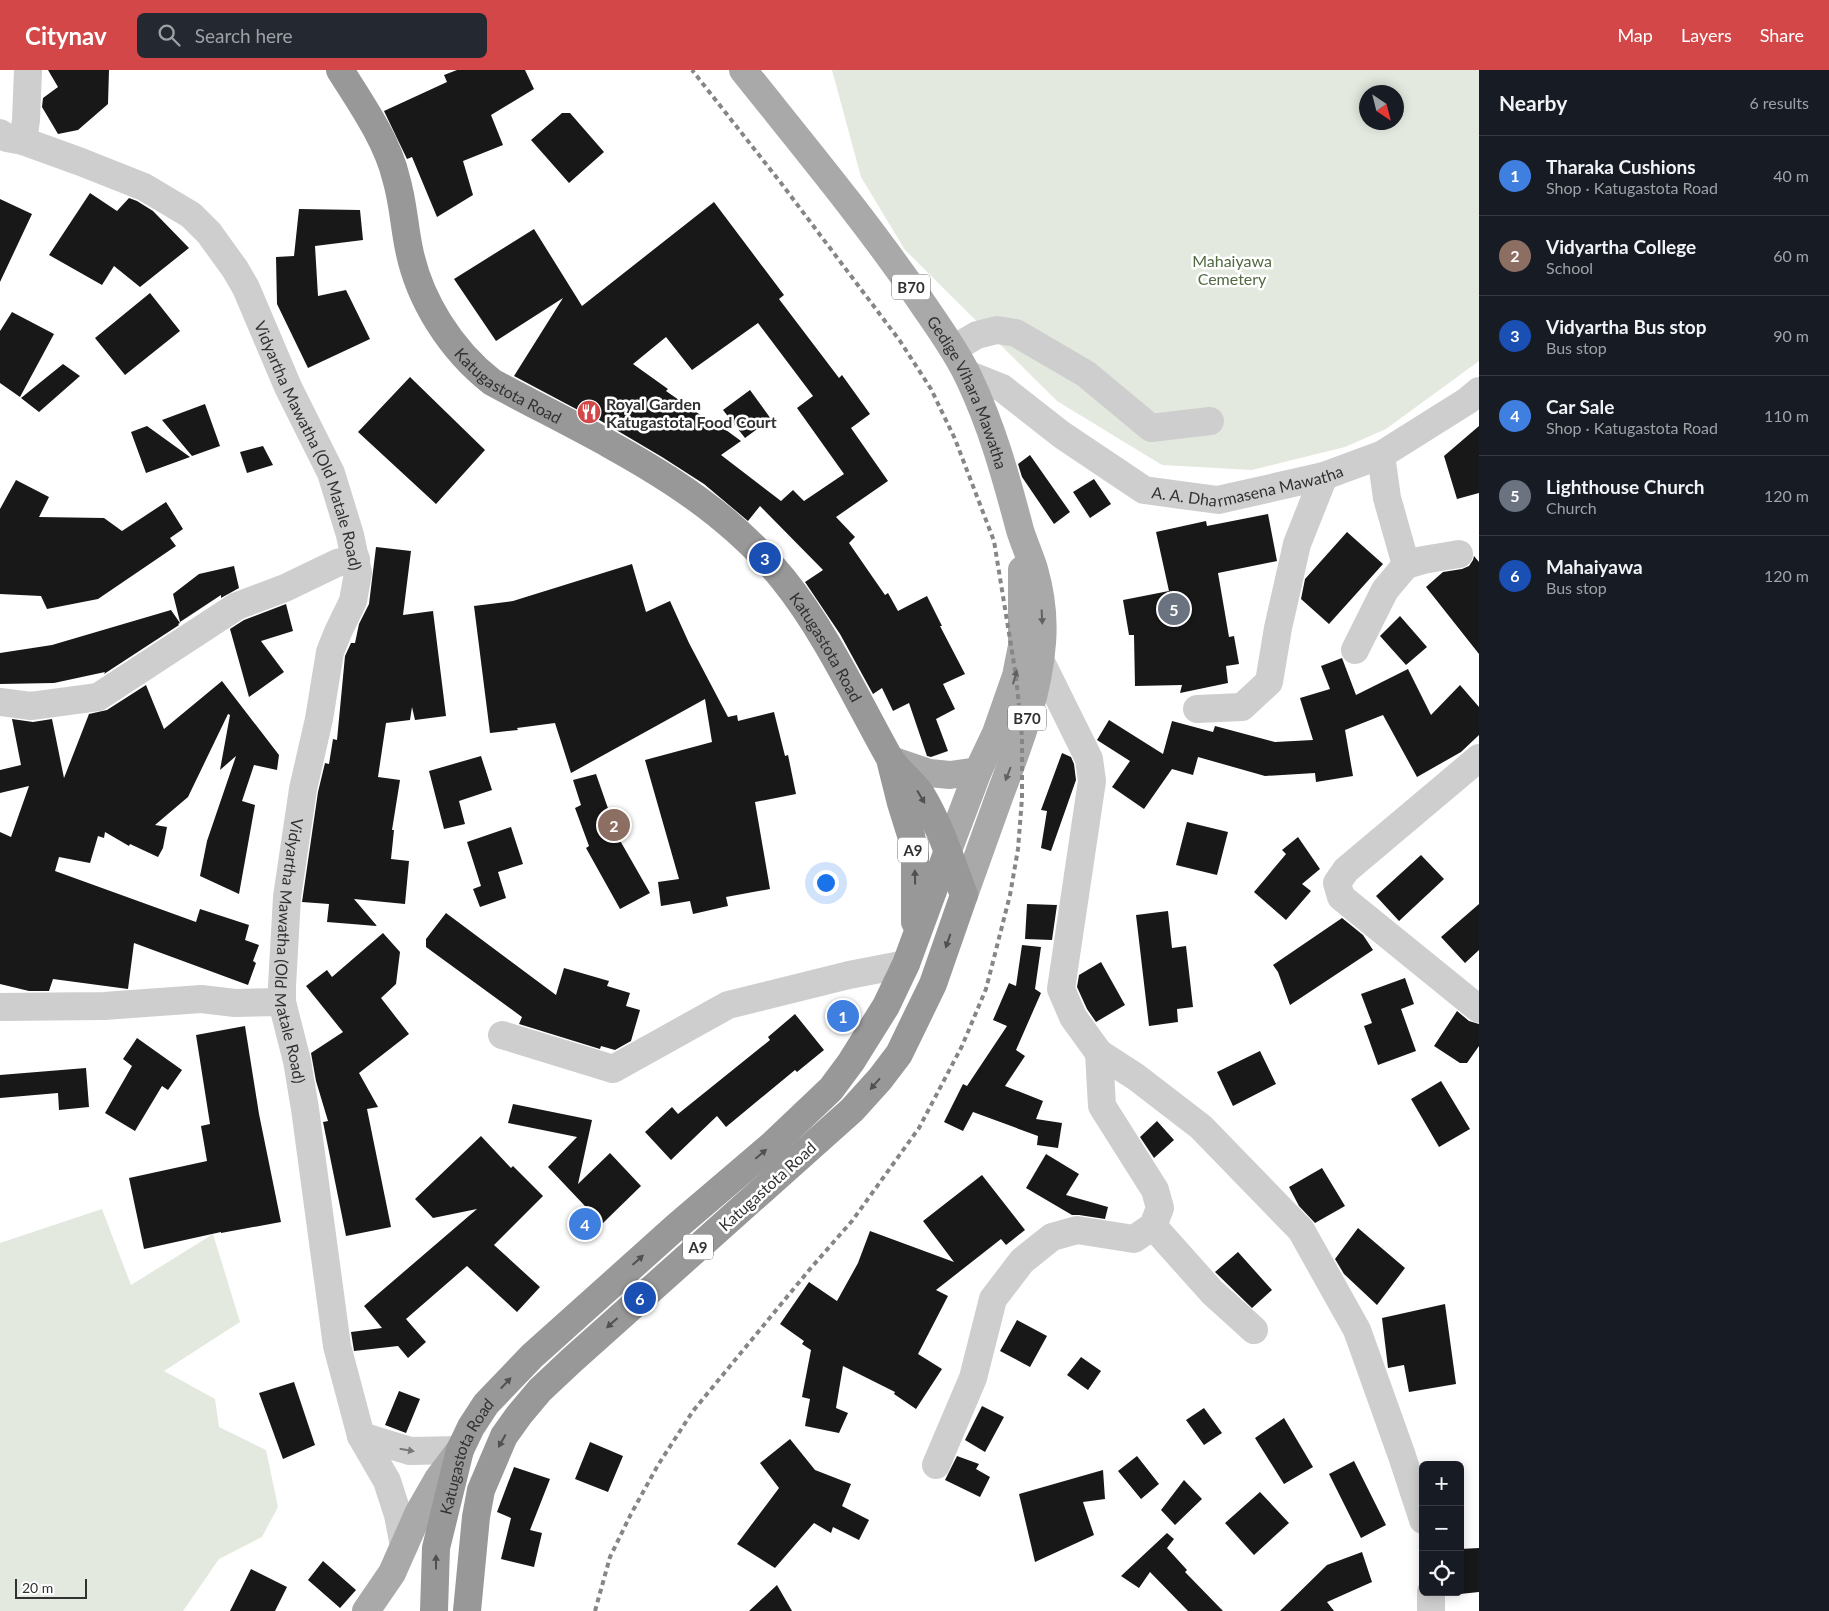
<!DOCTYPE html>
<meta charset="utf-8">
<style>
:root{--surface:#171b24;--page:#242831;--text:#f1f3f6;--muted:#9ea1a6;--line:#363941;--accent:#d44748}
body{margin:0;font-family:Lato,sans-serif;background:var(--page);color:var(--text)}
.controls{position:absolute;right:15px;bottom:15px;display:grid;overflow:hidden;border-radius:8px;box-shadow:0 2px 12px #0003}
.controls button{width:45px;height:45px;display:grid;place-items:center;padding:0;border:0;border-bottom:1px solid var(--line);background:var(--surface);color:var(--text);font:25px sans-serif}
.compass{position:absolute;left:1359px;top:15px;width:45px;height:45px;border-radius:50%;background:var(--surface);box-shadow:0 2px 12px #0003;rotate:145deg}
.scale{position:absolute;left:15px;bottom:12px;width:72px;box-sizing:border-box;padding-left:5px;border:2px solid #313131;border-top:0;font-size:14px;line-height:18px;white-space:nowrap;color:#313131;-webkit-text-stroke:4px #fff;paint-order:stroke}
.you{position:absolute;left:825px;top:812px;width:18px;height:18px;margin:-12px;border:4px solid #fff;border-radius:50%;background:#1a73e8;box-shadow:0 0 0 8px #1a73e833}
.badge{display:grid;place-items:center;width:32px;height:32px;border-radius:50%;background:var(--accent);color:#fff;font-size:16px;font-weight:700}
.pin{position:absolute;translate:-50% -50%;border:2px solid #fff;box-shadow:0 1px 5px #0006}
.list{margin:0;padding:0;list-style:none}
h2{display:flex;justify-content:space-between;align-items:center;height:65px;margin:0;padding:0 20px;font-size:21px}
h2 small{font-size:16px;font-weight:400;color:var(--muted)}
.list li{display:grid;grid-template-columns:32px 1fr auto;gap:15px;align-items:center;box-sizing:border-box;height:80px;padding:0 20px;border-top:1px solid var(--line)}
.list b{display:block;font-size:19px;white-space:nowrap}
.list p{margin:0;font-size:16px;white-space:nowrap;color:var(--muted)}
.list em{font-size:16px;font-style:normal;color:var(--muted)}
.icon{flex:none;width:28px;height:28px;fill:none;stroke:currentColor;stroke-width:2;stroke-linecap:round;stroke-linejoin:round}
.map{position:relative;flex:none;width:1479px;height:1541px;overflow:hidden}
header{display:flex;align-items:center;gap:30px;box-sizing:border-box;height:70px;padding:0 25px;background:var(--accent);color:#fff}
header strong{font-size:24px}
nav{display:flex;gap:28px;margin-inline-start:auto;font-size:18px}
.search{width:350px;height:45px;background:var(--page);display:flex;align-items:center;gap:12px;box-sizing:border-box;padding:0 18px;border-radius:8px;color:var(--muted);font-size:19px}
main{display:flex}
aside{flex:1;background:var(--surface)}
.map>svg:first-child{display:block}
.green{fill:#e3e9de;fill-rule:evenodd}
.building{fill:#181818;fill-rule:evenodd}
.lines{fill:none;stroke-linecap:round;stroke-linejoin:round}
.minor{stroke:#cecece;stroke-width:28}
.major{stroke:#a9a9a9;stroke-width:28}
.highway{stroke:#989898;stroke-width:28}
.rail{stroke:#868686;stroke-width:4;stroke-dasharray:5 4;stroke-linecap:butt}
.oneway{fill:#616161}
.oneway2{fill:#505050}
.oneway3{fill:#787878}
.labels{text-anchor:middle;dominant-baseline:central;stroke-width:5;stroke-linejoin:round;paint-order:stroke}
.shield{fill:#fff;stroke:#6f6f6f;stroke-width:1}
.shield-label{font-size:15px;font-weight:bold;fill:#313131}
.park-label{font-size:16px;fill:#526942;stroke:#fff}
.street-label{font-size:16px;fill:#313131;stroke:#fff}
.poi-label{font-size:16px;font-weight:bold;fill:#313131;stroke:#fff;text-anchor:start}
</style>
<header>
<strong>Citynav</strong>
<div class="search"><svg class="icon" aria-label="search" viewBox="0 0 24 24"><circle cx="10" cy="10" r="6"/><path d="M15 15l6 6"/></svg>Search here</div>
<nav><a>Map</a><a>Layers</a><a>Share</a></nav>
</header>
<main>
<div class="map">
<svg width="1479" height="1541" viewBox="0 0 1479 1541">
<rect width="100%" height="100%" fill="#fff"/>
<!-- green -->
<path class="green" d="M832,0H1479V291L1386,359L1345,377L1252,400L1162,395L1057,331L905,180L861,107ZM1366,22H1396V52H1366Z
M102,1139L131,1215L213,1164L240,1252L164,1301L215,1329L219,1357L266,1380L278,1437L262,1467L219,1489L183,1541H0V1173Z"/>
<!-- building -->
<path class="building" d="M48,0H109L108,34L78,60L58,64L42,37L43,28L58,17Z
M457,0H525L534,19L491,45L503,75L463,91L473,125L437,147L412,87L407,89L384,41L447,12L444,5Z
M562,43H570L604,82L569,113L531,70Z
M90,123L117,141L129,128L137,131L153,141L189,178L140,217L114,196L102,215L49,185Z
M0,129L32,144L0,212Z
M714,132L784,225L779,229L839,308L842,305L870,344L851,358L888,411L836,447L855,467L849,473L885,525L888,523L898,541L927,526L942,556H940L965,604L943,614L955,639L936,649L948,681L931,687L927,686L909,633L893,641L882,618L873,624L840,564L805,512L823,500L760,436L748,451L704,414L662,387L579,338L578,340L514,306L563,228L496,271L454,209L534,159L582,236ZM758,253L813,326L797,338L844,404L804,431L793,420L781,431L721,385L741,371L711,349L709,351L666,321L668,319L633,294L666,267L692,300Z
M299,139L360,140L363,170L315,176L318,226L346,220L370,269L308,298L277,234L276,187L294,186Z
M150,223L180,261L125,305L95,268Z
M12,242L54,264L20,327L0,313V261Z
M63,294L80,306L39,342L21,328Z
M410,307L485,380L436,434L358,362Z
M750,320L771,349L745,368L723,340Z
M205,334L220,376L192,386L162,350Z
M147,356L190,387L146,403L131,362Z
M1479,356V423L1457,429L1444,386Z
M263,376L273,395L247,403L240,382Z
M1030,385L1070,442L1054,454L1022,407L1018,394Z
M1094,409L1111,434L1090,448L1073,422Z
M16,410L49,427L39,447L104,448L122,461L166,432L183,459L170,468L176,476L98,529L47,539L41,526L0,524V439Z
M1268,444L1277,491L1218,503L1229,567L1234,566L1239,594L1226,596L1228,613L1180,623L1182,615L1135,616L1134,565H1129L1123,530L1169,521L1156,462L1206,451L1207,456Z
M1347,462L1383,494L1329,554L1301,529L1305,509Z
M376,477L411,481L403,545L433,541L446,646L415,650L412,637L410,650L386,653L378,707L400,710L392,760H394L391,789L409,791L405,834L354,829L377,856L327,852L329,834L302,832L318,722L325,693L329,694L333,669L337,670L345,586L351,573H355L359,554L369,534Z
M1474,486L1479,492V584L1426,517L1443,502L1462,499L1469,496L1473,490Z
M632,494L646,542L670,531L689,573L728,647L737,645L738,651L774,642L785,686L788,685L796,724L755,732L770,819L726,827L728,836L693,844L690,831L661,836L658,812L679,809L645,690L712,672L705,629L571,703L555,653L517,658L518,660L490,663L474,536L513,531Z
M234,496L239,518L221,528V525L180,552L173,524L199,504Z
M286,534L293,561L261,571L284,602L249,627L230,559L244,550Z
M171,540L180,553L178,554L179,555L104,604L105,602L54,613L0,614V583L52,575Z
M1400,546L1427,577L1406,595L1380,566Z
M1342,588L1356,625L1408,599L1431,645L1460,615L1479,637V665L1461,682L1417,707L1383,645L1345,660L1353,706L1316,712L1315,703L1265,706L1198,687L1193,705L1172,699L1144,739L1112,717L1130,691L1097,670L1109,650L1163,684L1172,651L1213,662L1215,656L1275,672L1313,670L1300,628L1330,619L1321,596Z
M222,611L279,685L277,700L254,695L242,731L255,735L239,824L200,806L207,771L236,686L220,700L230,645L228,644L188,727L155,755L167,757L163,778L158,787L130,774L129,776L105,762L104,768L98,766L90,793L59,787L55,801L196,852L200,839L249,855L245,870L259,875L253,891L256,893L248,915L134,873L128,919L53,909L49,921H29L0,914V762L11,767L29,716L0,723V700L21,695L12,649L33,652L52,649L64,708L89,644L107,640L146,615L164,659Z
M1062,683L1071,687L1074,694L1076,710L1051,781L1041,778L1047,741L1041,740Z
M481,686L492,720L459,731L465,754L444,759L429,701Z
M596,704L618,767L650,823L620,839L586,778L589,776L575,738L581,735L573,710Z
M1187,752L1228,762L1217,805L1176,795Z
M511,757L523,794L498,802L506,828L480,837L473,819L481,816L467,772Z
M1298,767L1320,799L1302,814L1311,821L1286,850L1254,822L1286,784L1282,780Z
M1421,785L1444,809L1399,851L1376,826Z
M1027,834L1057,835L1052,870L1025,869Z
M1479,834V880L1465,893L1441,867Z
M1168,841L1172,878L1186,876L1193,937L1177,939L1178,952L1149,956L1136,845Z
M446,843L556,925L564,898L609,911L607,916L630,923L626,936L640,940L631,971L615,980L601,976L600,979L519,954L522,947L426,877V869Z
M1342,848L1363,865L1373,880L1290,935L1278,902L1273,895Z
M383,863L400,882L396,914L381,928L409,964L359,1003L378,1037L367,1039L391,1157L346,1166L323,1052L328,1051L316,1011L311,983L343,962L306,916L327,900L332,907Z
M1022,875L1041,877L1035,919L1041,923L1016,980L1025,986L1005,1016L1043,1031L1036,1049L1062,1053L1058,1078L1037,1075L1038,1066L973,1042L963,1061L944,1052L963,1014L967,1016L1007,956L993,950L1009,913L1016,916Z
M1101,892L1125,935L1096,952L1087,939L1077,917L1079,905Z
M1405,908L1414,934L1401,939L1416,981L1378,995L1364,956L1372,953L1361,924Z
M1457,941L1469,951L1479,954V976L1467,993H1460L1434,976Z
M795,944L824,980L797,1002L795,1000L726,1057L717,1046L671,1090L645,1062L672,1037L678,1044L770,970L768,967Z
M245,956L259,1044L281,1152L221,1163V1162L144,1179L129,1108L207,1091L201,1056L210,1054L196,965Z
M137,968L182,1000L168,1020L162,1016L135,1061L105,1043L132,996L123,989Z
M1260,981L1276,1014L1233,1036L1217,1002Z
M86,998L89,1037L59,1040L58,1023L0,1028V1005Z
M1441,1011L1470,1059L1439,1077L1411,1029Z
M513,1034L592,1050L578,1114L610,1083L641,1116L602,1154L548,1097L577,1067L508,1053Z
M1157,1051L1174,1070L1154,1088L1140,1067Z
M481,1066L511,1098L513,1096L543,1126L494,1175L540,1217L517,1242L467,1196L406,1249L426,1272L408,1288L398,1276L354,1281L351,1262L382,1258L364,1236L477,1139L433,1148L415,1129Z
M1046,1084L1079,1104L1066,1125L1108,1137L1105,1149L1079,1145H1072L1026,1118Z
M1322,1098L1345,1136L1315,1153L1299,1136L1289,1117Z
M982,1105L1025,1160L1006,1175L1001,1169L936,1220L948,1226L918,1284L942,1299L916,1339L894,1324L895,1322L843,1296L836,1338L848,1343L839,1363L805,1356L810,1329L802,1327L811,1280L802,1274L804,1271L780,1254L809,1212L837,1231L858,1193L870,1161L954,1192L923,1151Z
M1358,1158L1405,1198L1377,1235L1344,1204L1335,1189Z
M1238,1182L1272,1220L1252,1238L1215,1202Z
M1445,1234L1456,1314L1409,1322L1404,1295L1388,1298L1382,1248Z
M1017,1250L1047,1266L1030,1297L1000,1281Z
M1081,1287L1101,1301L1088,1320L1067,1305Z
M294,1312L315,1375L283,1389L259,1323Z
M399,1321L420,1329L406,1363L385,1355Z
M982,1336L1004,1347L985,1382L965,1370Z
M1204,1338L1222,1363L1204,1375L1186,1350Z
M1284,1348L1313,1397L1284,1414L1255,1368Z
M790,1369L815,1400L851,1414L842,1436L869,1450L859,1470L833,1457L831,1463L814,1453L775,1498L737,1474L779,1418L760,1393Z
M590,1372L623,1386L608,1422L575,1409Z
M957,1386L979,1394L976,1399L990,1407L980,1427L945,1410Z
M1137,1386L1159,1414L1141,1429L1118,1401Z
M1354,1391L1386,1455L1361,1468L1329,1404Z
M514,1397L550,1409L530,1460L542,1463L534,1497L501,1489L511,1448L497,1442Z
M1103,1400L1105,1429L1083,1432L1094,1465L1035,1492L1019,1424Z
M1184,1410L1202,1429L1175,1455L1161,1440Z
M1260,1422L1289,1453L1254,1485L1225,1453Z
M1167,1463L1174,1469L1167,1478L1187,1500L1185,1502L1223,1541H1188L1150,1502L1139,1518L1121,1506Z
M1479,1478V1522L1460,1524V1479Z
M1362,1482L1372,1512L1327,1532L1334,1541H1280L1327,1495Z
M323,1491L356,1520L340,1538L308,1510Z
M251,1499L287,1517L275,1541H230Z
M777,1515L792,1541H749Z"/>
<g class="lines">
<!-- minor -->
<g class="minor">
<path id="s1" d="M0,63L7,68L23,71L81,92L144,117L191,145L209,163L235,199L246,218L288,317L331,403L350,465L358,503L353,531L338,562L330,582L319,649L303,719L287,827L282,916V932L297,991L305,1039L337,1276L361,1366L387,1411L398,1445L404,1476"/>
<path d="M23,71L26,50L28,0"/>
<path d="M953,279L977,265L997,260L1016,263L1086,304L1151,358L1210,351"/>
<path id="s2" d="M967,304L1002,318L1062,365L1144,420L1218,430L1324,406L1381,385L1467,331L1479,321"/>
<path d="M1406,495L1423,490L1459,484"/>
<path d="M1355,580L1385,520L1406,495L1387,428L1381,385"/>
<path d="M1041,592L1089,689L1092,711L1061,919L1073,947L1099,983L1136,1007L1201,1057L1301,1160L1357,1260L1402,1386L1423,1450"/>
<path d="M0,632L31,636L98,627L237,536L285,518L337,493L356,489"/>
<path d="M1197,639L1242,637L1269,612L1278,558L1297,474L1324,406"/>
<path d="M1479,688L1346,800L1337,813L1341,827L1479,939"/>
<path d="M0,937L104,936L201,929L235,933L282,932"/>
<path d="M502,965L613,999L728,935L849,905L906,894"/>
<path d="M1153,1156L1212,1222L1254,1260"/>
<path d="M361,1366L410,1381L460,1380"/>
<path d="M936,1395L973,1308L993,1229L1022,1191L1052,1167L1077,1160L1134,1169L1153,1156L1160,1138L1155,1120L1102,1036L1099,983"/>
<path d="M1431,1522V1541"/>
</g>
<!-- major -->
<g class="major">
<path id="s3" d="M743,0C802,74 862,146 916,224C934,251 954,277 968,306C992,356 1006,407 1020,460C1024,473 1030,486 1034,499C1041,523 1044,548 1042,573C1038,629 1016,681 997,733C986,763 975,794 964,825"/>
<path d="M891,690L929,703L950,705L978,701"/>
<path d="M947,783L978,701L996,663L1016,606L1022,576V500"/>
<path d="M366,1541L392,1503L419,1442L438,1409L460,1380"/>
</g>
<!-- highway -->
<g class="highway">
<path id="s4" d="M340,0C360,32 387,70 396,108C403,131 404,155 409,179C419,230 451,280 492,312C595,368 707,415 783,509C825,561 856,628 889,687C897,701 912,711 921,724C940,755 951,791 964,825L933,914L899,984L880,1009L852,1040L572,1290L540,1320L519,1345L504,1366L481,1420L476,1447L467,1541"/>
<path d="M891,693L901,733L911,765L915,787V852"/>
<path id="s5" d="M434,1541L436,1478L460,1380L471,1357L486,1334L532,1286L677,1156L772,1075L831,1019L851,992L886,936L906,894L947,783"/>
</g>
<!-- rail -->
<path class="rail" d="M595,1541L610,1487L631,1444L658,1395L693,1341L810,1199L852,1151L919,1058L962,976L986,919L1010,825L1018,779L1022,728V667L1016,606L994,471L955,369L931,319L900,271L781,113L692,0"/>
</g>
<!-- one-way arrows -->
<defs><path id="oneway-solid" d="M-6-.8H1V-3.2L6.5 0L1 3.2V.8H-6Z" transform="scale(1.25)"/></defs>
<g class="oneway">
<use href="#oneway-solid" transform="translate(1042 547) rotate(87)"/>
<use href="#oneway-solid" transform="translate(1015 607) rotate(-74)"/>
<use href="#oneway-solid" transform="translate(1008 704) rotate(111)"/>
</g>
<g class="oneway2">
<use href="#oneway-solid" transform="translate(921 727) rotate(59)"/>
<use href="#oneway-solid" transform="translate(915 807) rotate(-91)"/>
<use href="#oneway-solid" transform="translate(948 871) rotate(109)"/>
<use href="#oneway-solid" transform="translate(875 1014) rotate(131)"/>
<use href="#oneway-solid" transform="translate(761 1084) rotate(-40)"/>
<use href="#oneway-solid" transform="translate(638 1190) rotate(-42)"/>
<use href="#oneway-solid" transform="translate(612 1253) rotate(138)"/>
<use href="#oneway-solid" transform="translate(506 1313) rotate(-47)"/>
<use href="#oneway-solid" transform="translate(502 1371) rotate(119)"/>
<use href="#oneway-solid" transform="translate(436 1492) rotate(-90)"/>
</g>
<use class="oneway3" href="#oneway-solid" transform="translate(407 1380) rotate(10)"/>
<!-- icons -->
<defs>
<g id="restaurant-disc" transform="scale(1.25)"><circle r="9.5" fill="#d44748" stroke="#fff"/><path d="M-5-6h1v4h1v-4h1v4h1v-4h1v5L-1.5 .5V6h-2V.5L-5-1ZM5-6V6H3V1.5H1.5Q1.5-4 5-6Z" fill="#fff"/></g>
</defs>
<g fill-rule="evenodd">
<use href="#restaurant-disc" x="589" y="342"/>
</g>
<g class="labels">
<!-- shield labels -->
<g class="shield">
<rect x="892" y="204.5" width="38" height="25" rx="4"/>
<rect x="1008" y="635.5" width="38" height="25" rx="4"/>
<rect x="898" y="767.5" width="30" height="25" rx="4"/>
<rect x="683" y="1164.5" width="30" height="25" rx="4"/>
</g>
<g class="shield-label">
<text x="911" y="217">B70</text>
<text x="1027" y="648">B70</text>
<text x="913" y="780">A9</text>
<text x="698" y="1177">A9</text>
</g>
<!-- park labels -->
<g class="park-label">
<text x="1232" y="190">Mahaiyawa<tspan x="1232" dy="18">Cemetery</tspan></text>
</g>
<!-- street labels -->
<g class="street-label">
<text stroke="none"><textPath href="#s4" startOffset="370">Katugastota Road</textPath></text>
<text stroke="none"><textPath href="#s3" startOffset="395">Gedige Vihara Mawatha</textPath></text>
<text stroke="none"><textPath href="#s1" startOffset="471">Vidyartha Mawatha (Old Matale Road)</textPath></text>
<text stroke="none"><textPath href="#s2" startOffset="318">A. A. Dharmasena Mawatha</textPath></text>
<text stroke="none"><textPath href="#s4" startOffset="789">Katugastota Road</textPath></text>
<text stroke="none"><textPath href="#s1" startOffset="996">Vidyartha Mawatha (Old Matale Road)</textPath></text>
<text transform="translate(767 1116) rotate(-42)">Katugastota Road</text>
<text stroke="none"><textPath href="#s5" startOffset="160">Katugastota Road</textPath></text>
</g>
<!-- poi labels -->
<g class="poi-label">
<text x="606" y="333">Royal Garden<tspan x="606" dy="18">Katugastota Food Court</tspan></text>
</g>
</g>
</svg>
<div class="controls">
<button>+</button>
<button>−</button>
<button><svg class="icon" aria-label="locate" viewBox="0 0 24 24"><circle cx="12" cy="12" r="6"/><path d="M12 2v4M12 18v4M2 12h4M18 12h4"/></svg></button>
</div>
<svg class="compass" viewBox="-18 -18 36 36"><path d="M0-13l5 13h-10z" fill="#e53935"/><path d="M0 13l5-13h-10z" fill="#9ea1a6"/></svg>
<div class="scale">20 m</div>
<div class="you"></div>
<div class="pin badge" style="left:843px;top:946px;background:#3f7fe0">1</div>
<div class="pin badge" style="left:614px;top:755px;background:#8d6e63">2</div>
<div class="pin badge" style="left:765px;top:488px;background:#1a4fb4">3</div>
<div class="pin badge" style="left:585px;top:1154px;background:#3f7fe0">4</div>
<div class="pin badge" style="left:1174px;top:539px;background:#6b7280">5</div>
<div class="pin badge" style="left:640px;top:1228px;background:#1a4fb4">6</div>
</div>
<aside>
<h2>Nearby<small>6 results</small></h2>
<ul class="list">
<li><span class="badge" style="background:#3f7fe0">1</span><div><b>Tharaka Cushions</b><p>Shop · Katugastota Road</p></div><em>40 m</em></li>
<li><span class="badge" style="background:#8d6e63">2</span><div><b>Vidyartha College</b><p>School</p></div><em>60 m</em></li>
<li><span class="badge" style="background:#1a4fb4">3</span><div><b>Vidyartha Bus stop</b><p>Bus stop</p></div><em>90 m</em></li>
<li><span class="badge" style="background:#3f7fe0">4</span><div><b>Car Sale</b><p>Shop · Katugastota Road</p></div><em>110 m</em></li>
<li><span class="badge" style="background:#6b7280">5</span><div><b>Lighthouse Church</b><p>Church</p></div><em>120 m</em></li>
<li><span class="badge" style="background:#1a4fb4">6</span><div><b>Mahaiyawa</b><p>Bus stop</p></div><em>120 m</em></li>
</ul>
</aside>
</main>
